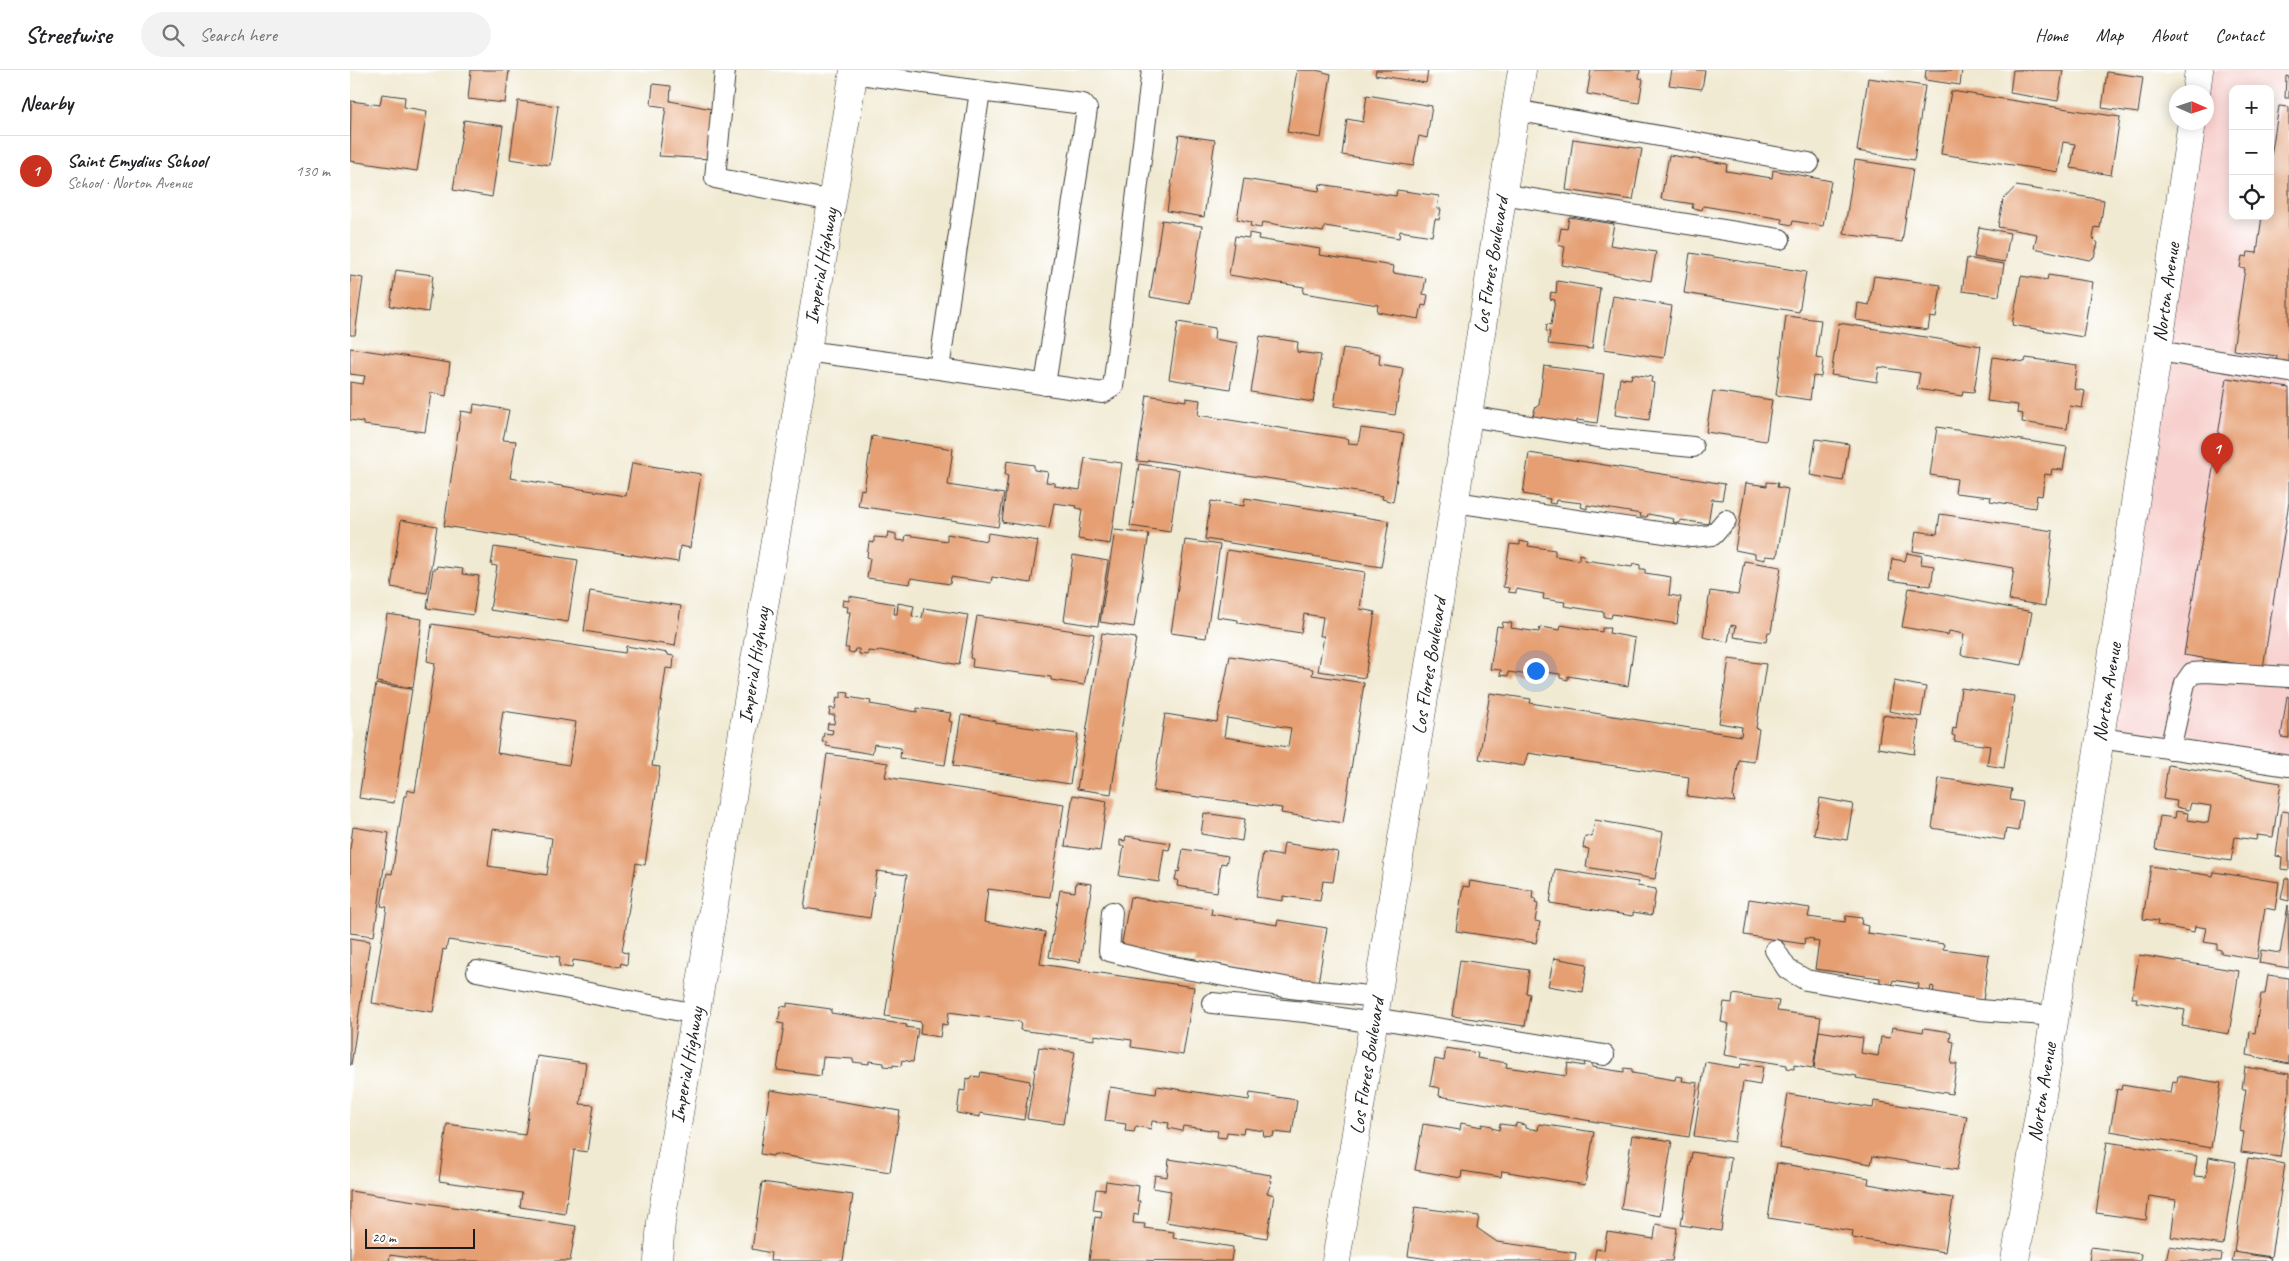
<!DOCTYPE html>
<meta charset="utf-8">
<style>
:root{--surface:#fff;--page:#f2f2f2;--text:#202124;--muted:#757577;--line:#e0e0e0;--accent:#c8321e}
body{margin:0;font-family:Caveat,sans-serif;background:var(--page);color:var(--text)}
.controls{position:absolute;right:15px;top:15px;display:grid;overflow:hidden;border-radius:10px;box-shadow:0 2px 12px #0003}
.controls button{width:45px;height:45px;display:grid;place-items:center;padding:0;border:0;border-bottom:1px solid var(--line);background:var(--surface);color:var(--text);font:25px sans-serif}
.compass{position:absolute;left:1819px;top:15px;width:45px;height:45px;border-radius:50%;background:var(--surface);box-shadow:0 2px 12px #0003;rotate:93deg}
.scale{position:absolute;left:15px;bottom:12px;width:110px;box-sizing:border-box;padding-left:5px;border:2px solid #1c1c1c;border-top:0;font-size:14px;line-height:18px;white-space:nowrap;color:#1c1c1c;-webkit-text-stroke:4px #fff;paint-order:stroke}
.you{position:absolute;left:1185px;top:600px;width:18px;height:18px;margin:-12px;border:4px solid #fff;border-radius:50%;background:#1a73e8;box-shadow:0 0 0 8px #1a73e833}
.badge{display:grid;place-items:center;width:32px;height:32px;border-radius:50%;background:var(--accent);color:#fff;font-size:16px;font-weight:700}
.pin{position:absolute;translate:-50% -41px;filter:drop-shadow(0 1px 2px #0008)}
.pin::after{content:'';position:absolute;top:26px;width:18px;height:15px;background:inherit;clip-path:polygon(0 0,100% 0,50% 100%)}
.list{margin:0;padding:0;list-style:none}
h2{display:flex;justify-content:space-between;align-items:center;height:65px;margin:0;padding:0 20px;font-size:21px}
h2 small{font-size:16px;font-weight:400;color:var(--muted)}
.list li{display:grid;grid-template-columns:32px 1fr auto;gap:15px;align-items:center;box-sizing:border-box;height:70px;padding:0 20px;border-top:1px solid var(--line)}
.list b{display:block;font-size:19px;white-space:nowrap}
.list p{margin:0;font-size:16px;white-space:nowrap;color:var(--muted)}
.list em{font-size:16px;font-style:normal;color:var(--muted)}
.icon{flex:none;width:28px;height:28px;fill:none;stroke:currentColor;stroke-width:2;stroke-linecap:round;stroke-linejoin:round}
.map{position:relative;flex:none;width:1939px;height:1191px;overflow:hidden}
header{display:flex;align-items:center;gap:30px;box-sizing:border-box;height:70px;padding:0 25px;background:var(--surface);border-bottom:1px solid var(--line)}
header strong{font-size:24px}
nav{display:flex;gap:28px;margin-inline-start:auto;font-size:18px}
.search{width:350px;height:45px;background:var(--page);display:flex;align-items:center;gap:12px;box-sizing:border-box;padding:0 18px;border-radius:28px;color:var(--muted);font-size:19px}
main{display:flex}
aside{flex:1;background:var(--surface)}
.map>svg:first-child{display:block}
.built{fill:#f7d0ce;fill-rule:evenodd}
.building{fill:#e59f72;fill-rule:evenodd}
.lines{fill:none;stroke-linecap:round;stroke-linejoin:round}
.lane-casing{stroke:#3c3b37;stroke-width:22}
.street-casing{stroke:#3c3b37;stroke-width:29}
.secondary-casing{stroke:#3c3b37;stroke-width:29}
.primary-casing{stroke:#3c3b37;stroke-width:29}
.lane{stroke:#fff;stroke-width:20}
.street{stroke:#fff;stroke-width:28}
.secondary{stroke:#fff;stroke-width:28}
.primary{stroke:#fff;stroke-width:28}
.labels{text-anchor:middle;dominant-baseline:central;stroke-width:5;stroke-linejoin:round;paint-order:stroke}
.street-label{font-size:20px;fill:#1c1c1c;stroke:#fff}
</style>
<header>
<strong>Streetwise</strong>
<div class="search"><svg class="icon" aria-label="search" viewBox="0 0 24 24"><circle cx="10" cy="10" r="6"/><path d="M15 15l6 6"/></svg>Search here</div>
<nav><a>Home</a><a>Map</a><a>About</a><a>Contact</a></nav>
</header>
<main>
<aside>
<h2>Nearby<small></small></h2>
<ul class="list">
<li><span class="badge">1</span><div><b>Saint Emydius School</b><p>School · Norton Avenue</p></div><em>130 m</em></li>
</ul>
</aside>
<div class="map">
<svg width="1939" height="1191" viewBox="0 0 1939 1191">
<rect width="100%" height="100%" fill="#fff"/>
<filter id="ink" filterUnits="userSpaceOnUse"><feTurbulence type="fractalNoise" baseFrequency=".02" numOctaves="2"/><feDisplacementMap in="SourceGraphic" scale="10" xChannelSelector="R" yChannelSelector="G"/><feConvolveMatrix kernelMatrix="1 2 1 2 8 2 1 2 1" color-interpolation-filters="sRGB"/></filter>
<filter id="wash" filterUnits="userSpaceOnUse"><feTurbulence type="fractalNoise" baseFrequency=".0096" numOctaves="4" result="noise"/><feDisplacementMap in="SourceGraphic" scale="20" xChannelSelector="R" yChannelSelector="G"/><feGaussianBlur stdDeviation="1.12" result="paint"/><feColorMatrix in="noise" values="0 0 0 0 0 0 0 0 0 0 0 0 0 0 0 0 0 1.4 0 .05"/><feComposite in="paint" operator="in"/></filter>
<g filter="url(#wash)">
<rect width="100%" height="100%" fill="#f1ead3"/>
<!-- built -->
<path class="built" d="M1854,0H1939V689L1759,662L1846,53L1856,52ZM1883,19H1920V146H1883Z"/>
<g id="blocks">
<!-- building -->
<path class="building" d="M121,0H159L155,33L118,29Z
M947,0H966L981,4L971,68L937,62Z
M1026,0H1078L1076,13L1025,5Z
M1241,0H1290L1289,8L1293,9L1289,33L1237,24Z
M1322,0H1355L1352,19L1319,15Z
M1576,0H1612L1610,15L1575,10Z
M1663,0H1713L1708,31L1660,23Z
M1757,2L1793,7L1788,43L1752,38Z
M1936,6L1939,7V28H1935Z
M1518,8L1575,16L1564,90L1507,81Z
M303,14L321,16L320,31L367,40L361,89L309,86L316,37L301,35Z
M1601,21L1770,47L1761,105L1721,98L1725,74L1713,72L1708,102L1591,84Z
M32,24L55,27L54,37L77,41L67,101L0,91L1,31L30,35Z
M1017,25L1082,36L1077,68L1069,66L1063,96L992,85L997,49L1013,52Z
M168,31L208,36L200,95L160,89Z
M1929,36L1939,37V293L1926,291L1927,286L1883,280L1895,199L1890,198L1892,186L1897,187L1898,182L1907,183L1912,146H1920V93Z
M114,50L153,56L142,127L103,120Z
M829,65L865,70L854,147L817,141Z
M1223,69L1292,79L1283,130L1216,120Z
M1319,85L1377,94L1376,101L1422,108L1423,100L1481,111L1473,156L1443,151L1442,155L1432,153V149L1353,136L1352,140L1342,138L1343,134L1311,129Z
M1505,90L1563,99L1552,172L1494,164Z
M894,109L969,121L970,114L1046,126L1047,120L1089,126L1087,139H1091L1089,150L1085,149L1082,166L1050,161L1049,168L975,156L973,162L912,152L911,158L900,156L901,152L887,149Z
M1666,116L1754,130L1750,158L1745,157L1743,168L1748,173L1744,187L1739,190L1684,178L1687,164L1648,157L1653,130Z
M1219,147L1264,154L1260,175L1306,182L1301,211L1212,195L1215,177L1208,175L1211,158L1217,159Z
M812,150L852,156L840,234L800,227Z
M1629,157L1660,163L1655,192L1624,187Z
M899,163L909,165L908,169L970,179L969,185L1044,196L1043,203L1076,208L1073,224L1078,225L1076,236L1072,235L1069,249L1027,242L1028,235L953,223L954,217L879,205L885,166L899,168Z
M1340,183L1456,202L1449,242L1334,223Z
M1617,188L1654,194L1649,226L1612,221Z
M46,200L83,205L78,242L40,236Z
M1698,205L1742,212L1733,267L1662,255L1671,206L1697,210Z
M0,206L13,208L5,265H0Z
M1524,206L1591,215L1586,248L1580,247L1578,260L1506,250L1508,233L1519,235Z
M1207,211L1250,218L1242,279L1198,274L1200,262L1196,261L1197,254L1201,255L1205,230L1200,229L1201,222L1206,223Z
M1263,226L1322,236L1314,288L1254,279Z
M1436,246L1471,250L1466,288L1473,289L1471,307L1463,306L1460,330L1426,325Z
M828,252L865,258L864,269L888,273L880,319L819,309Z
M1489,253L1631,276L1624,322L1613,321L1612,326L1567,319L1570,303L1529,297L1527,312L1481,305Z
M910,266L948,272L947,282L971,285L963,332L901,322Z
M0,278L100,293L96,326L81,323L75,362L13,355V352L0,350V312L13,314L15,306L0,304Z
M993,278L1030,284L1029,294L1053,298L1045,345L984,336Z
M1643,287L1675,292L1676,288L1727,295L1724,319L1735,321L1732,338L1720,336L1717,359L1672,352L1673,344L1667,343L1668,335L1637,331Z
M1194,296L1254,304L1247,353L1227,350L1226,358L1187,352L1183,346L1185,338L1189,335Z
M1282,304L1302,307L1301,312L1304,313L1299,350L1265,345L1270,308L1281,309Z
M1877,308L1939,318V432L1913,598L1834,585Z
M1363,321L1422,330L1416,371L1356,362Z
M797,325L836,331V328L850,330L848,345L999,369L998,373L1008,374L1011,358L1054,364L1043,432L1032,429L1033,426L798,390V392L787,391Z
M124,334L159,340L153,370L166,371L160,408L276,426L282,393L351,404L340,478L330,476L328,492L94,456L111,341L123,343Z
M1587,357L1717,377L1713,400L1702,399L1701,405L1695,404L1692,426L1687,425L1685,438L1640,431L1641,427L1605,423L1607,409L1580,405Z
M522,366L603,379L598,415L654,424L648,457L508,436L511,419L514,420Z
M1466,369L1499,374L1493,411L1460,405Z
M1179,383L1375,414L1372,430L1362,429L1358,454L1330,450V453L1323,452L1324,449L1298,444L1297,447H1290L1291,444L1237,435V439L1231,437L1232,433L1206,430L1205,434L1199,433L1200,429L1173,424Z
M735,388L772,393L760,474L728,469L732,439L726,438L727,436L704,433L699,459L652,452L658,405H655L657,391L684,395V400L698,402L696,412L705,413V416L730,420Z
M789,394L829,400L820,462L780,456Z
M1417,412L1428,413L1427,417L1438,419L1427,487L1415,486V490L1405,488V484L1385,480L1396,413L1417,416Z
M895,428L1039,451L1031,497L855,469L861,431L894,436Z
M1590,444L1703,461L1695,536L1659,530L1664,498L1563,481L1566,461L1587,464Z
M51,450L87,456L77,523L41,517Z
M765,460L799,464L784,557L750,552Z
M538,462L546,464V470L555,471L556,465L597,471V464L637,471L638,463L688,471L681,513L642,507L641,513L601,507L600,514L561,508L560,514L517,508L520,488L517,487L519,472L524,473V467L537,468Z
M835,470L870,475L856,568L821,563Z
M1170,471L1179,473L1178,476L1205,480V486L1229,490V484L1236,486L1235,490L1282,497L1283,493L1290,495V499H1295V503L1321,507L1319,525L1331,527L1327,554L1262,544L1261,548L1254,547V542L1214,536L1215,532L1193,529L1194,524L1166,519V523L1158,522L1159,518L1153,517L1160,474L1170,475Z
M144,477L228,490L218,552L140,540L147,496L141,495Z
M877,480L1015,502L1010,539L1025,542L1015,608L968,601L974,566H970L973,547L954,544L951,563L888,553V550L867,547Z
M1557,483L1572,486L1571,494L1584,496L1581,516L1539,510L1542,489L1555,491Z
M723,485L758,491L748,556L714,551Z
M1394,491L1431,497L1421,562H1418L1416,572L1384,567L1386,556L1381,555L1378,572L1353,567L1360,521L1388,525Z
M87,496L113,499L112,504L129,506L123,545L77,538L83,499H86Z
M1559,518L1682,542L1672,595L1611,585L1614,564L1599,561L1598,565L1552,557Z
M240,521L331,536L325,576L234,561Z
M499,526L545,534L544,544H547L548,533L564,536L562,546L572,548L574,538L618,545L609,595L529,580V582L518,581V585L509,584V579H505L504,583L498,582L499,578H495L500,542H497L498,537L492,536L493,530L499,531Z
M37,544L72,549L63,618L27,612Z
M627,546L744,564L734,615L701,610V607L622,597L623,589L620,588Z
M1153,552L1162,553L1161,558L1189,562L1190,557L1210,560L1211,555L1252,562V558H1260L1259,563L1285,568L1278,616L1218,606V610L1210,608V604L1187,601L1186,606L1158,602V606L1150,605L1151,600L1140,599L1147,556L1152,557Z
M82,554L275,583L276,576L318,583V585L324,586L323,599L316,598L302,696L310,697L295,795L286,793L272,882L278,883L277,895L271,893L270,897L223,890L222,898L209,896L210,887L98,870L96,880L93,879L83,942L22,933L37,837L31,836L37,803L42,804L54,726H56L57,720L65,722L85,593L77,591ZM153,641L226,652L219,695L147,683ZM143,759L202,768L197,805L138,796Z
M752,563L786,568L761,724L727,719Z
M880,586L963,599L962,605L1014,613L993,753L931,743L932,738L803,721L815,644L867,652ZM877,648L941,658L938,677L874,667Z
M1379,589L1416,594L1406,658L1409,659L1404,692L1389,690L1383,727L1385,732L1337,726L1339,707L1178,683L1174,696L1129,689L1140,623L1181,629L1180,633L1391,666L1392,657L1369,653Z
M1544,611L1576,617L1571,647L1539,641Z
M26,614L62,619L44,733L9,728Z
M1611,618L1664,626L1654,698L1637,695L1640,676L1604,671L1605,666L1602,665L1603,658L1606,659Z
M491,622L499,623L498,627L521,631L520,634L567,642V638L601,643L599,651L602,652L595,695L550,688L551,678L524,674L522,684L476,676L477,672H472L474,663L482,664L483,660L477,659L478,653L484,654L485,645H479L480,638L485,639L487,627L491,628Z
M1937,626L1939,627V668L1931,667Z
M611,645L646,651L645,653L728,664L720,714L603,696Z
M1533,645L1569,651L1564,684L1528,678Z
M477,684L538,693L535,707L714,734L700,827L638,819L634,852L695,862L690,894L844,917L833,985L781,977L782,970L744,965V970L670,960L671,952L599,942L597,955L592,954L590,967L570,964L571,952L535,946L557,805L527,801L520,848L454,838Z
M1818,695L1931,713L1923,767L1907,765L1906,770L1885,767L1881,791L1805,779L1810,746L1825,748L1826,741L1838,743L1837,750L1858,753L1861,736L1841,733L1839,740L1826,737L1827,731L1813,729Z
M1589,708L1662,719L1660,730L1673,732L1668,761L1656,759L1654,770L1582,758Z
M723,725L757,731L750,781L715,776Z
M1470,728L1503,734L1497,770L1464,765Z
M1932,741L1939,742V800L1931,799L1932,787L1926,786Z
M854,743L895,749L892,771L851,764Z
M1245,750L1313,762L1305,809L1236,797L1239,779L1233,778L1235,766L1242,767Z
M3,757L39,763L24,866L0,863V779Z
M776,766L821,773L819,780L814,779L809,812L769,806L774,776H770V770L775,771Z
M934,773L988,782L983,812L973,811L970,831L933,826V831L906,827L913,783L932,786Z
M833,779L878,786L876,794L871,793L867,822L827,816L828,810H825L827,801L829,802Z
M1801,796L1863,806L1864,802L1929,812L1925,840L1915,838L1907,889L1871,883V880L1867,879V874L1853,872L1856,858L1845,856L1844,862L1807,855L1808,851L1793,849Z
M1205,799L1288,812L1287,816L1306,819L1302,845L1283,842V846L1200,833Z
M1935,809H1939V831L1931,829Z
M1120,811L1183,821L1182,828L1186,829L1185,833L1188,834L1185,851L1190,852L1186,873L1106,861L1113,816L1119,817Z
M726,812L742,814L730,892L699,887L710,820L725,822Z
M780,827L862,839L861,844L927,855L928,850L977,858L967,919L845,894L846,889L771,878Z
M1399,829L1460,838L1458,847L1495,852L1496,846L1512,848L1511,854L1518,856L1517,863L1594,874L1593,879L1639,885L1633,931L1583,924L1584,917L1581,916L1580,922L1568,920L1569,914L1543,910L1542,916L1530,914V908L1465,899L1469,872L1463,871L1464,869L1455,868L1454,874L1394,865Z
M1938,835L1939,898L1909,893L1911,880L1930,883Z
M0,868L20,871L1,995H0Z
M1789,885L1889,901L1879,964L1832,956L1835,940L1786,932L1787,928H1782Z
M1204,888L1237,894L1233,922L1198,916Z
M1110,890L1179,900L1176,923L1180,924L1175,956L1102,946Z
M1918,905L1939,908V994L1897,985L1900,962L1905,963L1911,924H1915Z
M1383,924L1429,931L1427,941L1471,947L1463,998L1444,995V999L1437,998V995L1374,985L1379,954L1371,952L1374,932L1382,933Z
M437,933L481,939V943L557,955L556,957L568,959L563,992L552,990L551,996L543,995V997L534,996V993L519,991V994L503,992V989L473,987L471,1006L427,1000L434,954L428,953L431,936L437,937Z
M1542,957L1573,962L1574,958L1601,962L1600,971L1604,972L1601,994H1607L1602,1024L1506,1008L1507,1006L1464,999L1469,961L1513,968L1511,983L1528,986L1531,967L1540,968Z
M689,977L725,982L713,1054L677,1049Z
M1096,978L1128,983L1127,988L1157,993L1156,997L1216,1006L1218,993L1234,996L1235,992L1242,993V997L1274,1002V998L1282,999V1003L1325,1010L1326,1006L1333,1007L1332,1011L1348,1013L1339,1067L1089,1026L1090,1018L1080,1016L1085,989L1094,991Z
M187,986L236,993L230,1034L244,1035L237,1082L224,1080L215,1144L170,1137L172,1123L89,1111L97,1054L175,1065Z
M1355,992L1390,998L1391,994L1413,997L1410,1015L1393,1012L1384,1072L1344,1066Z
M1895,997L1939,1004V1024L1930,1087L1891,1082L1894,1062L1890,1061L1896,1019H1892Z
M631,1002L680,1011L674,1050L630,1043V1047L607,1043L610,1020L615,1021L616,1008L621,1009V1006L630,1007Z
M1828,1006L1871,1013L1861,1078L1760,1061L1767,1019L1771,1020L1772,1015L1821,1023L1823,1011L1827,1012Z
M807,1016L899,1030L900,1023L947,1030L942,1064L924,1062L923,1067L913,1066L914,1061L894,1058L893,1064L877,1062L876,1068L867,1067L868,1061L833,1056L832,1061L818,1058L819,1053L802,1051L801,1059L786,1056L784,1062L775,1061L776,1054L755,1051L760,1017L806,1024Z
M420,1020L550,1041L540,1102L424,1084L423,1086L410,1084Z
M1438,1024L1523,1038L1524,1031L1617,1046L1607,1100L1523,1086L1521,1094L1429,1078Z
M1111,1053L1132,1057V1054L1142,1056V1058L1149,1060L1150,1054L1166,1056V1053L1175,1055V1058L1188,1060L1189,1054L1244,1062L1235,1115L1152,1101L1151,1107L1112,1101L1111,1108L1065,1100L1073,1054L1110,1060Z
M1282,1065L1322,1071L1310,1146L1271,1139Z
M1757,1072L1847,1086L1844,1106L1856,1107L1859,1087L1886,1092L1873,1175L1821,1167L1826,1130L1799,1126L1796,1150L1746,1143Z
M1342,1082L1381,1088L1371,1161L1331,1155Z
M1898,1088L1935,1094L1921,1187L1884,1181Z
M819,1089L921,1105L920,1111H922L917,1123L924,1125L917,1168L816,1152L821,1121L803,1118L805,1105L817,1107Z
M1427,1093L1519,1108L1518,1114L1603,1128L1595,1182L1502,1168L1503,1161L1418,1148Z
M756,1111L789,1116L787,1131H790L788,1145L784,1144L783,1153L795,1154L794,1158L824,1162L823,1168L883,1177L881,1191L739,1190L745,1147L751,1148L752,1141L743,1140L746,1119L755,1120Z
M412,1112L503,1125L493,1191H420L421,1183L402,1179Z
M0,1121L226,1156L220,1191H81L40,1185L39,1191H0Z
M1065,1137L1129,1146L1127,1158L1147,1172L1226,1183L1225,1191H1092L1058,1186Z
M1306,1154L1327,1158L1322,1191H1244L1246,1179L1254,1180L1257,1162L1304,1169Z
M1819,1176L1872,1184L1871,1191H1816Z
M1741,1177L1791,1184L1790,1191H1739Z
M1884,1182L1921,1188L1920,1191H1882Z"/>
</g>
</g>
<g filter="url(#ink)">
<use href="#blocks" fill-opacity="0" stroke="#3c3b37" stroke-width="1"/>
<g class="lines">
<!-- lane casing -->
<g class="lane-casing">
<path id="lane" d="M375,0L365,108L482,131
M503,3L630,21
M1165,40L1459,93
M1152,124L1430,169
M456,281L589,299
M1808,281L1939,302
M695,315L737,39L733,34L630,21L589,299L753,323L763,316L764,309L802,0
M1118,346L1260,369L1343,377
M1105,432L1342,467L1363,465L1376,450
M1750,668L1939,696
M1820,679L1835,613L1842,603L1856,602L1939,607
M762,842L759,881L820,896L940,918L1028,927
M1425,880L1437,899L1456,910L1629,940L1705,946
M127,901L346,944
M862,933L955,942L1023,953
M1024,948L1254,985"/>
</g>
<!-- street casing -->
<g class="street-casing">
<path id="street" d="M986,1191L1172,0"/>
</g>
<!-- secondary casing -->
<g class="secondary-casing">
<path id="secondary" d="M1846,22L1849,0
M1665,1191L1750,668L1842,52"/>
</g>
<!-- primary casing -->
<g class="primary-casing">
<path id="primary" d="M308,1191L311,1152L323,1079L504,0"/>
</g>
<!-- lane -->
<use href="#lane" class="lane"/>
<!-- street -->
<use href="#street" class="street"/>
<!-- secondary -->
<use href="#secondary" class="secondary"/>
<!-- primary -->
<use href="#primary" class="primary"/>
</g>
</g>
<g class="labels">
<!-- street labels -->
<g class="street-label">
<text transform="translate(1141 195) rotate(-81)">Los Flores Boulevard</text>
<text transform="translate(471 196) rotate(-80)">Imperial Highway</text>
<text transform="translate(1816 222) rotate(-82)">Norton Avenue</text>
<text transform="translate(404 595) rotate(-81)">Imperial Highway</text>
<text transform="translate(1079 596) rotate(-81)">Los Flores Boulevard</text>
<text transform="translate(1757 622) rotate(-81)">Norton Avenue</text>
<text transform="translate(337 995) rotate(-80)">Imperial Highway</text>
<text transform="translate(1017 996) rotate(-81)">Los Flores Boulevard</text>
<text transform="translate(1692 1022) rotate(-81)">Norton Avenue</text>
</g>
</g>
</svg>
<div class="controls">
<button>+</button>
<button>−</button>
<button><svg class="icon" aria-label="locate" viewBox="0 0 24 24"><circle cx="12" cy="12" r="6"/><path d="M12 2v4M12 18v4M2 12h4M18 12h4"/></svg></button>
</div>
<svg class="compass" viewBox="-18 -18 36 36"><path d="M0-13l5 13h-10z" fill="#e53935"/><path d="M0 13l5-13h-10z" fill="#757577"/></svg>
<div class="scale">20 m</div>
<div class="you"></div>
<div class="pin badge" style="left:1867px;top:404px">1</div>
</div>
</main>
